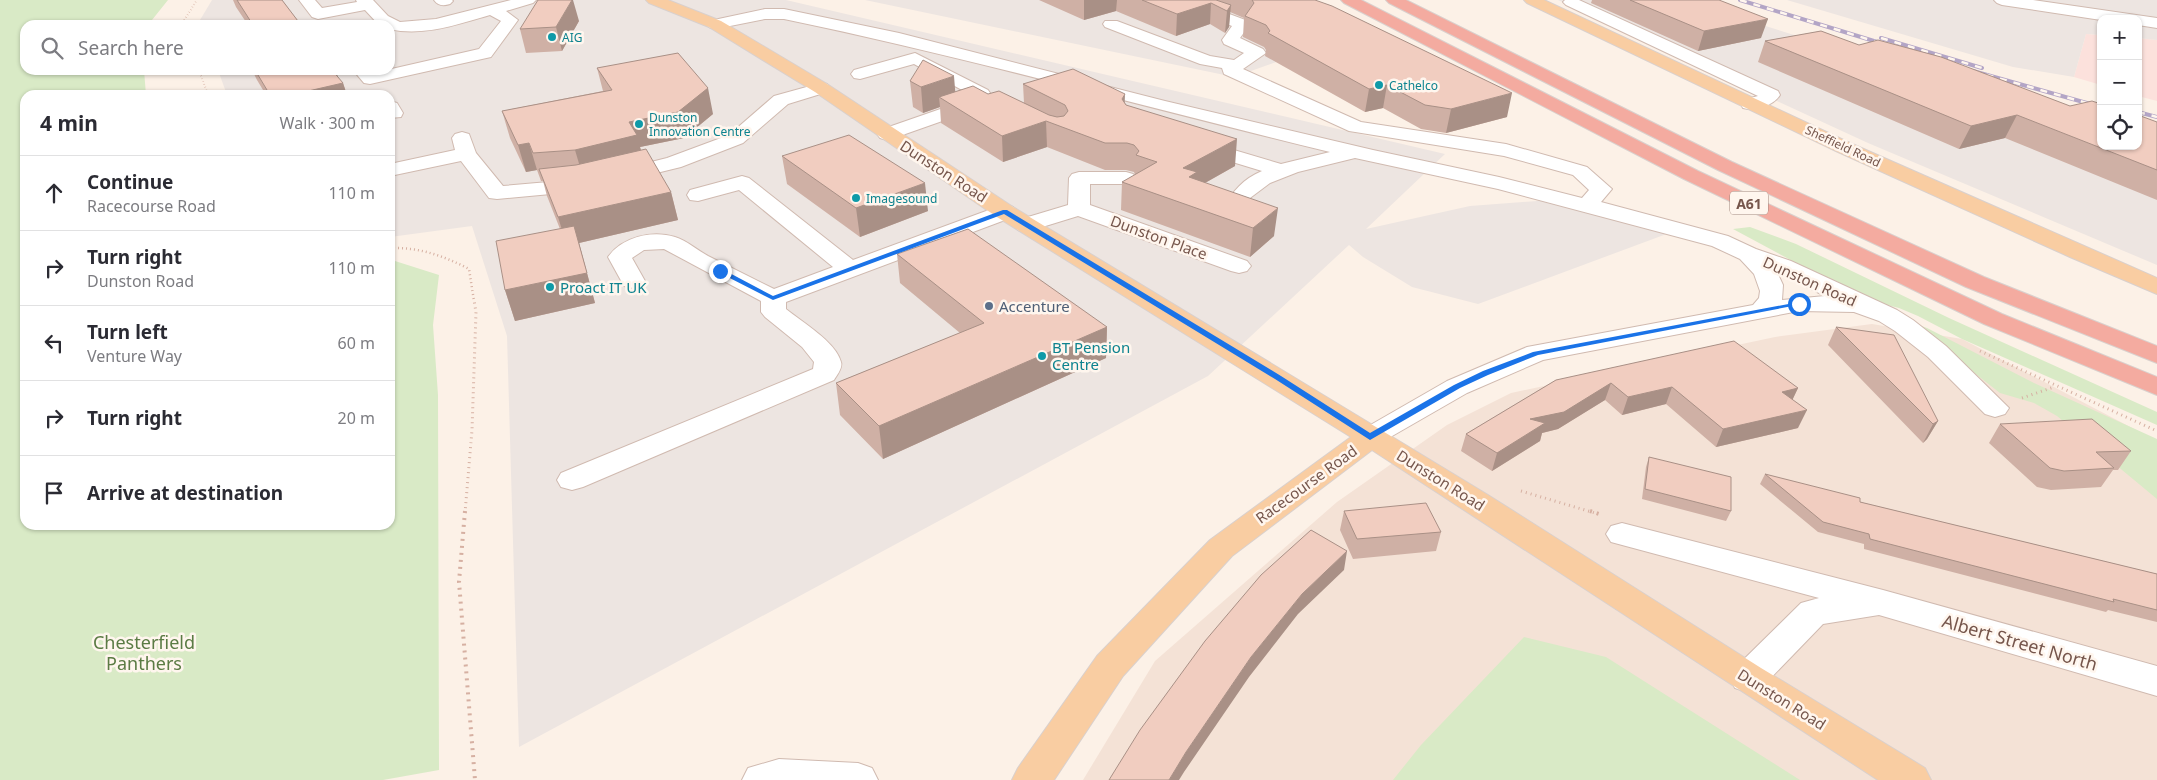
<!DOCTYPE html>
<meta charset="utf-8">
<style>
:root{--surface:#fff;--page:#f7f7f7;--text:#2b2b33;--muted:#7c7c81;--line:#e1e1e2}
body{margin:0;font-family:"Noto Sans",sans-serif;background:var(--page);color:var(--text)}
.controls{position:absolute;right:15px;top:15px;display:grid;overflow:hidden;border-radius:10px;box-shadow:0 1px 4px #0004}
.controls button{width:45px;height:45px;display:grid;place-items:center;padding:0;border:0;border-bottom:1px solid var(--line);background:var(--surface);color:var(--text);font:25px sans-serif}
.stop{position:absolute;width:15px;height:15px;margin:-11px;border:4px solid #1a73e8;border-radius:50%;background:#fff}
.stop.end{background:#1a73e8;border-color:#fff;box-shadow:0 1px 5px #0008}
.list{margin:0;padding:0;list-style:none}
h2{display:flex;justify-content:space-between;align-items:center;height:65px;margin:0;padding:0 20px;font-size:21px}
h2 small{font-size:16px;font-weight:400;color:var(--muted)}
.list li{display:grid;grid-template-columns:32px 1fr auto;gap:15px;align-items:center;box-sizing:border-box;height:75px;padding:0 20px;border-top:1px solid var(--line)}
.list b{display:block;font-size:19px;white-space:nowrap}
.list p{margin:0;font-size:16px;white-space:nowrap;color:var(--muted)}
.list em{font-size:16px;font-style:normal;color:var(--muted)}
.icon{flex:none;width:28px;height:28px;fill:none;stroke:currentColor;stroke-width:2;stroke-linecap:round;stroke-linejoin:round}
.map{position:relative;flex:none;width:2157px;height:780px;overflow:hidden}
.search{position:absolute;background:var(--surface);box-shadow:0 1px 4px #0004;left:20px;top:20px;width:375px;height:55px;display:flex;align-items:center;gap:12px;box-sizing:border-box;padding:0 18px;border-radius:15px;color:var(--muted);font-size:19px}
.panel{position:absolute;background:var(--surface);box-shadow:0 1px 4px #0004;left:20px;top:90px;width:375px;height:440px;border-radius:15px}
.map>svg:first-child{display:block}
.residential{fill:#f4e2d6}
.commercial{fill:#fce1dc}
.industrial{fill:#ede5e1}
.green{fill:#d9eac6}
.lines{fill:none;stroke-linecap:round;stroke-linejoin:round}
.minor-casing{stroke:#d0bab0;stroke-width:2}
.major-casing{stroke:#d9d0cd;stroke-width:2}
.highway-casing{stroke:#d9d0cd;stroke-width:2}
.path-far3{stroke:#d6b0a2;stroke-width:2;stroke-dasharray:0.5 2.5;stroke-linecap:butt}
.path-far2{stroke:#d6b0a2;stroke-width:2.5;stroke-dasharray:1 3;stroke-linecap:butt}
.path-far1{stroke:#d6b0a2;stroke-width:3;stroke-dasharray:1 4;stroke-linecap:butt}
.path{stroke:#d6b0a2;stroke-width:4;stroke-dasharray:2 5;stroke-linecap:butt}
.minor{fill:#fff;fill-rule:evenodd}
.major{fill:#f9cda2;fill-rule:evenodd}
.highway{fill:#f4aba0;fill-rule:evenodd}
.rail-casing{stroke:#b3a5c6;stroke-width:4}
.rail{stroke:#fff6ee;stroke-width:2.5;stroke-dasharray:7;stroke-linecap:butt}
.wall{fill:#cfb0a5}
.shaded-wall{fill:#a99086}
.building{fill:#f1cdc0;stroke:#a99086}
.route{fill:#1a73e8}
.culture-dot{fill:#0f9aa8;stroke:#fff6ee;stroke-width:2}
.service-dot{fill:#5c6f8a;stroke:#fff6ee;stroke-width:2}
.labels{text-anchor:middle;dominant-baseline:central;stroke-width:5;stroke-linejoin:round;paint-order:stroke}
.far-culture-label{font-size:12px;fill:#0d838f;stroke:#fff6ee;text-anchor:start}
.far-street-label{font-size:12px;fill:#76564c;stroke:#fff6ee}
.shield{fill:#fff6ee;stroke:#9f867d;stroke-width:1}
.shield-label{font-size:14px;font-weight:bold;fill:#76564c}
.street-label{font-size:15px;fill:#76564c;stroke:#fff6ee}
.culture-label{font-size:15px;fill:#0d838f;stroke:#fff6ee;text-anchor:start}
.service-label{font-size:15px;fill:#4e5e75;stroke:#fff6ee;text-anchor:start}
.near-park-label{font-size:18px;fill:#5b7b44;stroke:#fff6ee}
.near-street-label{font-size:18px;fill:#76564c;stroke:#fff6ee}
</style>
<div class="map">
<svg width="2157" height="780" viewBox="0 0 2157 780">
<rect width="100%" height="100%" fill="#fcf1e7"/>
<!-- residential -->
<path class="residential" d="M1872,324L1962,339L2157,441V780H1083L1155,661L1337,502L1447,425L1511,393L1775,337Z"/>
<!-- commercial -->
<path class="commercial" d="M2086,34L2101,35V85L2074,77Z
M2138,38L2157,40V101L2138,96Z"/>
<!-- industrial -->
<path class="industrial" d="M212,0H786L1445,154L1366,229L1470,206L1537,201L1556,197L1680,229L1478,304L1412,287L1363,257L1349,245L1208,376L519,747L507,336L472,226L390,237V95H227L218,70H390V25H202L200,20Z
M865,0H1302L1361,32L1234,77Z
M1558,0H1682L1945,82L2101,146L2157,144V265L1868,143Z
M1787,0H2157V40L2138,38V19H2101V35L2086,34L2074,77L2013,67Z"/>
<!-- green -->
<path class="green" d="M0,0H168L148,25H25V70H144L146,95H25V525H390V262L395,261L439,275L433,325L438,395L439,770L383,780H0Z
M1750,227L1796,244L1949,318L2157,412V425L1962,339L1918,316L1899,308L1863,299L1733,229Z
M1908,321L1927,328L2034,383L2157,439V499L2057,416L2034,403L2000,393Z
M1524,637L1606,657L1800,780H1393L1421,745Z"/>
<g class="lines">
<!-- minor casing -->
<g class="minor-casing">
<path id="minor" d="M299,0H315L322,8L357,2L356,0H373L388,16L400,22L436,19L511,0H536L533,3L506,11L518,20L491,57L370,84L364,83L353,70H372L374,73L479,49L501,21L490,15C459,24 422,37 390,29V25H379L365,10L318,19L312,17Z
M434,0H452L453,1L450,4C444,6 438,6 434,0Z
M1170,0H1192L1248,21L1250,24L1240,38L1263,49L1266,53L1243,69L1361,122L1506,144L1587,167L1612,189L1601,202L1728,236L1756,249L1791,261L1897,310L1913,320L1946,346L2009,408L2005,414L1995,417L1985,414L1928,357L1895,331L1879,321L1854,312L1799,311L1543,360L1467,393L1380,443L1370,446L1360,443L1356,437L1360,431L1447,381L1527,347L1753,305L1759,298L1760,291L1754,274L1740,259L1712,246L1498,189L1355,158L1298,172L1270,183L1250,198L1242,213L1234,215L1226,213L1223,208C1233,191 1243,179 1262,171L1193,150L1190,146L1193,142L1200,140L1207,142L1281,164L1330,152C1148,108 967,57 784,19H765L715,29L709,27L707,24L709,21L765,9H784L899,33L1165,101L1373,150L1499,177L1582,198L1589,190L1573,175L1504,156L1349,131L1224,74L1222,68L1200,64L1105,27L1103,24L1105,21H1117L1210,56L1234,60L1244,53L1224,44L1222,40L1232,26L1173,3ZM1777,272L1825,296L1782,300L1783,285Z
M1565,0H1579L1778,91L1780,95C1773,106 1756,111 1743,108L1741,104L1743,100L1758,96L1566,5L1563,2Z
M1994,0H2033L2157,18V28L2138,25V19L2101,20L2002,5L1997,3Z
M915,53L988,90L994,99L992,103L984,104L982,107L894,138L887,140L880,138L877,134L880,130L975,97L914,64L860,79L854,78L851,74L854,70Z
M821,83L827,84L830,88L827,92L788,104L743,143L681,167L583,191L497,199L489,198L461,161L390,176V164L455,150L452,138L455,134L462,132L469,134L476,153L503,186L583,179L667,158L729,135L774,96Z
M390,101L397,103L403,113L401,117L390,118Z
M1079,172H1126L1133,174L1136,178L1133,182L1126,184H1090V205L1247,261L1251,266L1247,271L1239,273L1231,271L1078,216L1026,232L1018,230L1015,225L1018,220L1068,205L1069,178L1072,174Z
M742,176L749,178L853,260L997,207L1005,205L1013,207L1016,212L1013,217L786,302V309C802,322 836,342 841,362C843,368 837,375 834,380L583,487L572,490L561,487L557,480L561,473L813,369L814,362L802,347L765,317L761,312V301L664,249L644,250L632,258L645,281L642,286L633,288L624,286L608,257C622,237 652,230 675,237C686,240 697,250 708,256C730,267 752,278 774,289L833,267L739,190L698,201L690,200L687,195L690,190Z
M1622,523L1883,590L2157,666V696L1879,615L1823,624L1761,688L1748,692L1735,688L1730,678L1735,668L1801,603L1819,598L1611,542L1606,534L1611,526Z
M779,759L858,763L872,768L878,780H742L748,768Z"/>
</g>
<!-- major casing -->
<g class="major-casing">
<path id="major" d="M646,0H668L721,21L827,84L1013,207L1488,495L1761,668L1925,768L1931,780H1878L1372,450L1232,556L1123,676L1054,780H1012L1018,768L1097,656L1210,540L1351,437L997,217L815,92L709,27L649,3Z
M1524,0H1544L1850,143L2157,278V294L2070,257L1836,151L1527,3Z"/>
</g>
<!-- highway casing -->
<g class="highway-casing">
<path id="highway" d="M1341,0H1361L1698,171L2002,314L2157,377V395L1984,324L1684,179L1344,3Z
M1386,0H1406L1732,162L1984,277L2157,346V363L1966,287L1718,170L1389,3Z"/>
</g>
<!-- path-far3 -->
<path class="path-far3" d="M181,25L197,0
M199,70L208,95"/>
<!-- path-far2 -->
<path class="path-far2" d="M390,248C419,247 444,256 469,269L474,301"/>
<!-- path-far1 -->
<path class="path-far1" d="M1980,351L2157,431
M2022,398L2054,387
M1521,491L1595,513
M465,513L472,430L476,312L474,300"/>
<!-- path -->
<path class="path" d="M465,511L459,582L475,780
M1590,511L1599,514"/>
<!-- minor -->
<use href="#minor" class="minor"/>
<!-- major -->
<use href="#major" class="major"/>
<!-- highway -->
<use href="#highway" class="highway"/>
<!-- rail casing -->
<g class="rail-casing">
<path id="rail" d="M1740,0L1887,45
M1881,38L1982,68
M1973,71L2101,107
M2138,112L2157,117"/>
</g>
<!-- rail -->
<use href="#rail" class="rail"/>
</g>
<!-- wall -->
<path class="wall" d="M233,0H282L301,25H248L236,7Z
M1039,0H1315L1507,117L1446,133L1421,129L1383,108L1365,112L1265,56L1266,50L1264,47L1243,37L1244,18L1230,12L1229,27L1225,33L1210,24L1176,36L1116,11L1084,20Z
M1592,0H1719L1761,38L1698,51L1591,3Z
M579,21L562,51L526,53L520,29Z
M1821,31L2101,146L2157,122V200L2005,138L1959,149L1758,62L1765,41Z
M597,68L713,114L684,138L640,147L641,150L671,192L678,220L579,243L595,303L515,321L505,290L560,229L547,196L543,181H541L537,170L526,172L510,138L502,111L603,91Z
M252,70H335L338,78L343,83L347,95H266L257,80Z
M910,81L955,92L988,94L1024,103L1023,84L1125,103L1126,105L1235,166L1205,183L1274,236L1250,257L1121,210L1122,182L1135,175L1134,172L1126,170H1105L1047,147L1003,162L941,123L940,107L923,113L913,107Z
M782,156L928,211L860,237L787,184Z
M897,254L1107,327L1106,358L883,459L840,415L836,383L960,333L900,283Z
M1836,327L1938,421L1927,439L1923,443L1828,345Z
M1556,380L1798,388L1792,400L1798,428L1716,447L1666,404L1622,415L1605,400L1558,429L1542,433L1540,441L1492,471L1461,451L1466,434Z
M2000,424L2131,451L2118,470H2113L2101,487L2051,490L2037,487L1989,443Z
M1649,457L1731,511L1726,521L1642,499L1646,467Z
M1765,474L1860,502L2157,574V622L2108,610L2106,612L1864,549V544L1818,532L1760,484Z
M1344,511L1441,532L1436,551L1353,559L1340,530Z"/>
<!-- shaded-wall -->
<path class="shaded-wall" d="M572,0H573L579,21L562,51L556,27Z
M1084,0H1117L1116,11L1084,20Z
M1211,3L1210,24L1176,36L1177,14Z
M1231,5L1229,27L1225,33L1227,11Z
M1768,19L1761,38L1698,51L1704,31Z
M332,70H335L341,84L343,83L347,95H291Z
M954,76L956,101L939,97L940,107L923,113L921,87Z
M1387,85L1383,108L1365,112L1369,89Z
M708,88L713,114L684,138L640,147L644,162L583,177L575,150L629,122Z
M1512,93L1507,117L1446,133L1451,109Z
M1125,94L1124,120L1122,99Z
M2017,115L2005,138L1959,149L1971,126Z
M1046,121L1047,147L1003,162L1002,136Z
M1237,139L1235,166L1196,188L1183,168Z
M529,143L537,170L526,172L518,145Z
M925,183L928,211L860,237L856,208Z
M671,192L678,220L579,243L595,303L515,321L505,290L567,246L558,217Z
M1278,208L1274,236L1250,257L1253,228Z
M1107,327L1106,358L883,459L879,426Z
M1611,383L1605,400L1558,429L1542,433L1540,441L1492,471L1497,453L1530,419Z
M1672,387L1666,404L1622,415L1628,397Z
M1798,388L1790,405L1782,392Z
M1807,410L1798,428L1716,447L1723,429Z
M1938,421L1927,439L1923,443L1933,424Z
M1347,551L1344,570L1298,614L1249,677L1184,772L1179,780H1169L1186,752L1251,657L1302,594Z"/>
<!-- building -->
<path class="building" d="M237,0H282L301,25H253Z
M538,0H572L556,27L520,29Z
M1142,0H1216L1231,5L1227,11L1211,3L1177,14Z
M1252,0H1315L1332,6L1512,93L1451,109L1425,105L1387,85L1369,89L1268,33L1270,31L1266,25L1245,16L1254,3Z
M1630,0H1719L1768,19L1704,31Z
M1821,31L1859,45L1878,40L1941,57L2070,106L2092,101L2101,104V146H2138V115L2157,122V170L2017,115L1971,126L1765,41Z
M678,53L708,88L678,112L629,122L637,135L575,150L533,153L529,143L518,145L502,111L612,90L597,68Z
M923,60L954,76L921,87L910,81Z
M1073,69L1125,94L1122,99L1126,105L1237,139L1183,168L1197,172L1189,177L1278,208L1253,228L1122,182L1157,162L1136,155L1139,151L1134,145L1127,143H1105L1046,121L1002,136L939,97L973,86L988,94L999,91L1049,115L1057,117L1064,116L1068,111L1065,105L1023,84Z
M255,70H332L343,83L291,95H270Z
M849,135L925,183L856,208L782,156Z
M646,149L671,192L558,217L539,169L576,165Z
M574,226L587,273L505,290L496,241Z
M968,229L1107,327L879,426L836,383L984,323L897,254Z
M1836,327L1894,335L1938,421L1933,424Z
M1734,341L1798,388L1782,392L1807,410L1723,429L1672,387L1628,397L1611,383L1564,412L1530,419L1545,423L1497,453L1466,434L1556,380Z
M2092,419L2131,451L2096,452L2114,468L2064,471L2050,468L2000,424Z
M1649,457L1731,477V511L1645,489Z
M1765,474L1860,498V502L2157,574V610L2113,599L2114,602L1870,539L1869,534L1823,522Z
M1426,503L1441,532L1357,539L1344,511Z
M1311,530L1347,551L1302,594L1251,657L1186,752L1169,780H1109L1140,730L1205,641L1261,575Z"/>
<!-- route -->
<path class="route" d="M1003,210H1007L1281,376L1370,433L1454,385L1483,371L1533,352L1799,302L1803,304L1538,355L1488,375L1460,388L1370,440L1275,379L1004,214L773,300L716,271L722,269L773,296Z"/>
<!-- markers -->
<g class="culture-dot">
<circle cx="552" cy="37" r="5"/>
<circle cx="1379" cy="85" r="5"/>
<circle cx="639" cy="124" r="5"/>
<circle cx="856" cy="198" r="5"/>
<circle cx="550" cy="287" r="5"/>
<circle cx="1042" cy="356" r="5"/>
</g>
<circle class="service-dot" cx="989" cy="306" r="5"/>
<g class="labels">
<!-- far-culture labels -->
<g class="far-culture-label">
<text x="562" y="37">AIG</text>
<text x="1389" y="85">Cathelco</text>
<text x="649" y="117">Dunston<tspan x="649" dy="14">Innovation Centre</tspan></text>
<text x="866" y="198">Imagesound</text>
</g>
<!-- far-street labels -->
<g class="far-street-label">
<text transform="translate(1843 146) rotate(25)">Sheffield Road</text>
</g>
<!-- shield labels -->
<rect class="shield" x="1730" y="191.5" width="38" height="23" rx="4"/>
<g class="shield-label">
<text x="1749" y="203">A61</text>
</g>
<!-- street labels -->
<g class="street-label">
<text transform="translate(944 171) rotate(33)">Dunston Road</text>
<text transform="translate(1159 237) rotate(20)">Dunston Place</text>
<text transform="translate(1810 281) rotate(24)">Dunston Road</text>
<text transform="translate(1441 480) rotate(32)">Dunston Road</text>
<text transform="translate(1306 484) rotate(-36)">Racecourse Road</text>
<text transform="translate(1782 699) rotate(32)">Dunston Road</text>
</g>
<!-- culture labels -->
<g class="culture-label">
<text x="560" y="287">Proact IT UK</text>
<text x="1052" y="347">BT Pension<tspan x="1052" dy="17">Centre</tspan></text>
</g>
<!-- service labels -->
<g class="service-label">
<text x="999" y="306">Accenture</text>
</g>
<!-- near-park labels -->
<g class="near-park-label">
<text x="144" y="642">Chesterfield<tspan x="144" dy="21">Panthers</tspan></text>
</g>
<!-- near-street labels -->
<g class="near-street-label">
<text transform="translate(2020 642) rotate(16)">Albert Street North</text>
</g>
</g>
</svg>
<div class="controls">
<button>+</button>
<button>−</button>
<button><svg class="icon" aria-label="locate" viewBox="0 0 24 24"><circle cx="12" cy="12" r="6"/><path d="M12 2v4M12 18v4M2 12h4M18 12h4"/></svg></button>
</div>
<div class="stop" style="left:1799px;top:304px"></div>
<div class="stop end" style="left:720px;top:271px"></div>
<div class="search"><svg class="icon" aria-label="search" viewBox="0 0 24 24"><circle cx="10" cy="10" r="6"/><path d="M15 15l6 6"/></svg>Search here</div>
<section class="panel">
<h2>4 min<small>Walk · 300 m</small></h2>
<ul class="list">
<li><svg class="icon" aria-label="ahead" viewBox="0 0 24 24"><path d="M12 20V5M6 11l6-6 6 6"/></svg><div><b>Continue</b><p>Racecourse Road</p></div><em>110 m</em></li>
<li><svg class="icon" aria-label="right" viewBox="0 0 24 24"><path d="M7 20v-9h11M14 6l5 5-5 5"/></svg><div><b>Turn right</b><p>Dunston Road</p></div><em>110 m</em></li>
<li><svg class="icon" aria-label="left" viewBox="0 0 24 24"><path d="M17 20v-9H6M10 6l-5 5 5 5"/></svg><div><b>Turn left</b><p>Venture Way</p></div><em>60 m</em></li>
<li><svg class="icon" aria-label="right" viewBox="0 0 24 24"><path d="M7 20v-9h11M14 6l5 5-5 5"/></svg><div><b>Turn right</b></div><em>20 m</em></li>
<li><svg class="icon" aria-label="arrive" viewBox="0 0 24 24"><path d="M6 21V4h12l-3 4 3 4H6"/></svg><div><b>Arrive at destination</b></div></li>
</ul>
</section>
</div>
